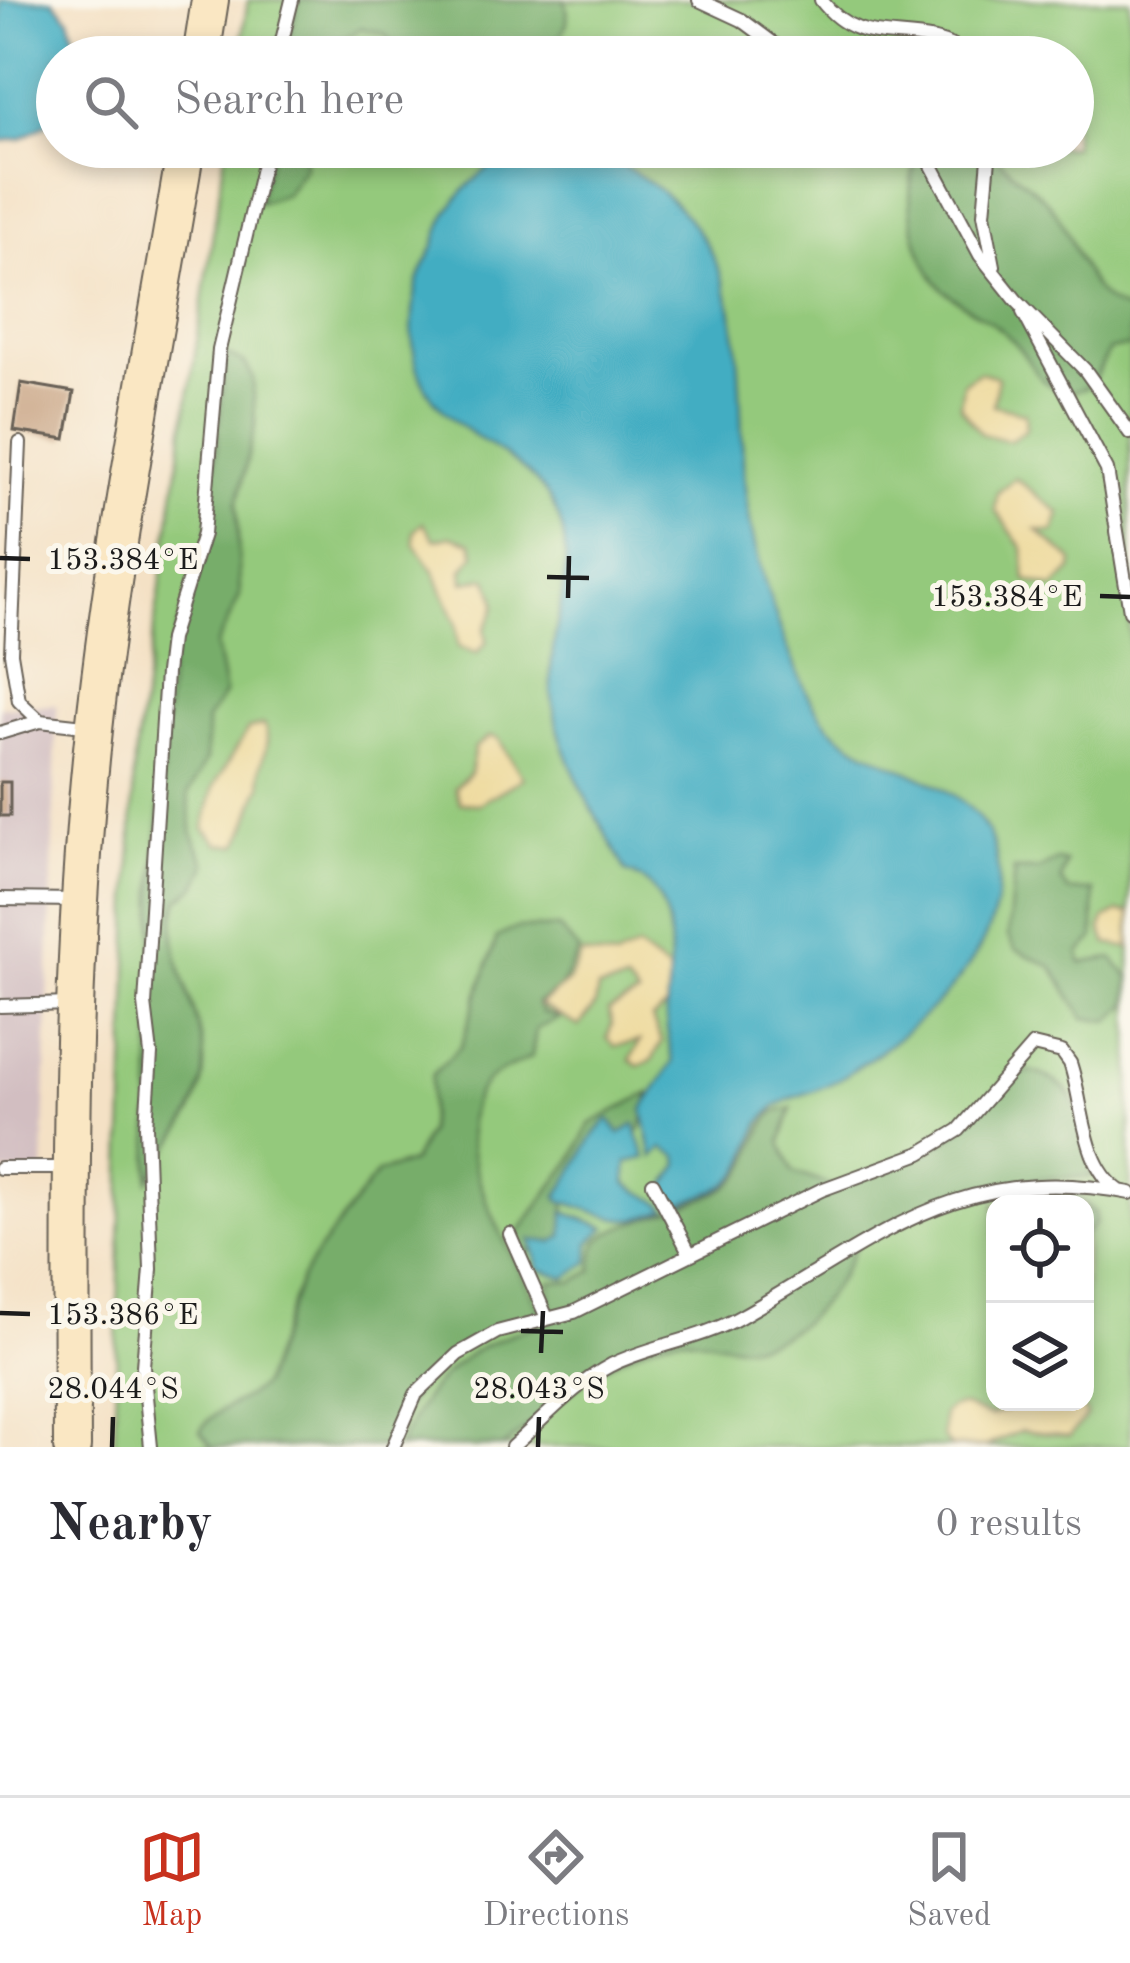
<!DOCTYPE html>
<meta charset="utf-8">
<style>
:root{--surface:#fff;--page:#f7f7f7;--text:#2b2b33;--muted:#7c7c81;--line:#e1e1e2;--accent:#c8321e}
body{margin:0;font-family:"Old Standard TT",serif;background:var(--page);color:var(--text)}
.controls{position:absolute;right:36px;bottom:36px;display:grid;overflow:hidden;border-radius:24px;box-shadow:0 6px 18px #0003}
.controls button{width:108px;height:108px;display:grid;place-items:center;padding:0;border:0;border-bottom:3px solid var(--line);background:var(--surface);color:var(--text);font:60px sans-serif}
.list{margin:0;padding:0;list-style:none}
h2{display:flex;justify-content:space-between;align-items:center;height:156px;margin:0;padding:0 48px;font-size:51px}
h2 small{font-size:39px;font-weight:400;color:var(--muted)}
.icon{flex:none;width:66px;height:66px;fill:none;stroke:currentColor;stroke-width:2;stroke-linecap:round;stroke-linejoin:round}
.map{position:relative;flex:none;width:1130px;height:1447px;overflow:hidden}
.search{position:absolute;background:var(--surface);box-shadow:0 6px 18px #0003;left:36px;right:36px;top:36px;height:132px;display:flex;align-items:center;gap:30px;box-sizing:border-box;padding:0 42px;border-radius:66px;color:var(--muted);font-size:45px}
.sheet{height:348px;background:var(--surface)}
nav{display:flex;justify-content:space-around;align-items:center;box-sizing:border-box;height:168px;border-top:3px solid var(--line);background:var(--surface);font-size:33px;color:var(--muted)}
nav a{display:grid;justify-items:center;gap:6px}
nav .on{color:var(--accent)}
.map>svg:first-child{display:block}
.industrial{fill:#d2bec1}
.green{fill:#94c97b;stroke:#58724c;stroke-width:3;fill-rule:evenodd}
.forest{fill:#77ad6b;stroke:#4a6444;stroke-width:3}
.sand{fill:#eeda9e;stroke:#857b5d;stroke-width:3}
.water{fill:#43adc2;stroke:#30646f;stroke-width:3}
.building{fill:#c59e7d}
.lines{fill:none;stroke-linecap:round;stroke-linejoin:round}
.lane-casing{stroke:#686157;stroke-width:16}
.secondary-casing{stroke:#686157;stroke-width:40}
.lane{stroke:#fff;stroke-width:12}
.secondary{stroke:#fae7c3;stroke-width:36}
.ticks{fill:none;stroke:#1c1c1c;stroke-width:4.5}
.ticks-label{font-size:30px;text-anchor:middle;fill:#1c1c1c;stroke:#fbf7ec;stroke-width:10;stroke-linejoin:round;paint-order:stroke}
</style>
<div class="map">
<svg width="1130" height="1447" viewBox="0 0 1130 1447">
<rect width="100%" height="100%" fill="#fbf7ec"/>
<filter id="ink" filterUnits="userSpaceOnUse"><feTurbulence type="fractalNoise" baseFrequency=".00833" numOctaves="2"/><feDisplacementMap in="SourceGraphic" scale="24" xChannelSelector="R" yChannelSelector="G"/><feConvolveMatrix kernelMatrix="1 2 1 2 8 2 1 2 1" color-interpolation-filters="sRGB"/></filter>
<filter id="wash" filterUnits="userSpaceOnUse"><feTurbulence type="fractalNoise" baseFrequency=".004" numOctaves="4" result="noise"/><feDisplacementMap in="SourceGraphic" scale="48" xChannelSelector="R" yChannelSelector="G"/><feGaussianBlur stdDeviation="2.7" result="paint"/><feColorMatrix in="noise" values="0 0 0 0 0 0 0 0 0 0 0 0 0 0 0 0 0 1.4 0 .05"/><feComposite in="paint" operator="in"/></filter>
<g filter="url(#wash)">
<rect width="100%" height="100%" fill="#f4e1c5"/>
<!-- industrial -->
<path class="industrial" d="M57,705L43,1173L0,1172V707Z"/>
<!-- green -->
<path class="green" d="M248,0H1130V1447H114L134,762L226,147H1073V57H239ZM995,1204H1085V1402H995Z"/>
<!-- forest -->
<path class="forest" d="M299,0H565C588,73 450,57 408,57L384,34L361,28L336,44L330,57H284Z
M272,147H302L305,166L286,194L258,203Z
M924,147H989C1007,174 1039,187 1057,214C1077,244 1087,306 1130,310V346L1109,350L1091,386C1078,391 1069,395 1056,389C1036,380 1027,356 1013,341C992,318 960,307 940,286C912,256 898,180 924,147Z
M226,354L245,363L253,377L255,425L237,504L240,596L216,646L225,693L207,720L206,760L188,795L193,836L207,865L197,886L179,899C157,966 220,1025 200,1091C191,1123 166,1151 149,1180L154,890L169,674L175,636L208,533Z
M1057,860L1066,862L1061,880L1068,891H1094V939L1080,953L1081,963L1112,958L1129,977L1128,1004L1110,1021L1084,1018L1052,967L1015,949L1008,936L1014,870H1038Z
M517,928H559L579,951L560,988L537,1003L542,1013L560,1018L536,1029L532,1056C513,1067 490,1072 478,1093C445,1149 517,1260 541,1313C451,1342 426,1360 388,1447H212L200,1431C214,1407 242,1404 262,1385L300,1280L318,1251L377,1173L412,1162L428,1131L432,1075L461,1046L497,937Z
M1029,1071C1081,1083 1080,1118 1093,1165L1090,1177L1045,1178L942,1198L858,1239C839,1290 795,1350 735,1345C711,1343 686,1332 662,1340C594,1363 558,1405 502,1447H398C434,1369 468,1345 550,1321V1281L573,1282L592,1271C593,1263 594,1250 597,1243C608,1221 711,1208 739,1177C755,1160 754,1133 774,1112L792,1108L781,1142L793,1172L838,1188L946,1141L1012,1075Z
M649,1093L641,1129L586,1170L565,1196L566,1238L522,1254L516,1236L573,1159L590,1124Z
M1061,1191L1076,1195L1095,1213V1224L1085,1235V1204H1018L1031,1192Z"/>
<!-- sand -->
<path class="sand" d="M979,372L998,377L993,405L1025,413L1026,429L1010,441L981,434L960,406L963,383Z
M1015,478L1060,513L1054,532L1037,530L1073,561L1072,570L1054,588L1026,580L1023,548L995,510L997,493Z
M423,523L435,540L450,536L471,543L475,554L463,570L464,582L487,578C500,603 498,605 485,629L487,642L477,653L458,647L456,623L434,571L414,543V531Z
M264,724C274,744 256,760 262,785C252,804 247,835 237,845L219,844L204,828L214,786L248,729Z
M490,736L498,738L523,778L479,804L460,803L455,788L470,773L475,747Z
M1118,912L1130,913V948L1107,944L1101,929L1105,919Z
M637,948L673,975L672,1003L652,1019L662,1042L652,1060L639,1066L630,1060L640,1041L615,1046L607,1038L612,1024L608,1011L638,996L626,983L598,989L595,1006L579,1026L539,1005L568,982L582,954L615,959Z
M1025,1402H1078L1087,1415L1070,1436L1021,1431L984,1447H952L943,1438V1414C963,1396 969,1412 990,1416Z"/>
<!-- water -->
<path class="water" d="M0,0H53L69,18L80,57H57V118L21,139L0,141Z
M535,147C583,147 624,160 661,191C756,272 734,374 745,486C750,540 767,593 786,644C797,671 808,701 828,724C877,779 1001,773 998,882C997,968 906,1037 839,1079C819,1092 790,1095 773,1109C751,1127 754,1152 740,1172C727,1190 696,1197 676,1206L662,1192L680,1164L678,1156L663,1148L653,1158L643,1109L673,1062C670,1047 666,1030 666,1015C668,969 685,890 626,872C596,812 556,757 551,688C548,634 576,576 561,525C531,422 384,452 417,285C421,267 433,253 438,235C450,195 495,154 535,147Z
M609,1119L620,1134L635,1124L646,1158L628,1162L626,1183C640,1195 653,1195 667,1209C621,1231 605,1212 560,1201L557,1196C577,1171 588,1135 609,1119Z
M564,1212L606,1227L590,1243L589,1262L566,1278L539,1269L531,1240L553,1242L563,1236Z"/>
<g id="blocks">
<!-- building -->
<path class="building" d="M21,383L74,392L66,439L14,431Z
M0,782H10V816H0Z"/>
</g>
</g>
<g filter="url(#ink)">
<use href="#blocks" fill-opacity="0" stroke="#686157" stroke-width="3"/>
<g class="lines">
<!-- lane casing -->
<g class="lane-casing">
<path id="lane" d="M699,0L742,20L792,57
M821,0C865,58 916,16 971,57
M278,57L292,0
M922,147L980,255L1016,300L1085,370L1130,433
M990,147L984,214L994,266
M1023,312L1107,470L1130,611
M20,443L11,653L19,701L40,721
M0,733L40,721L93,727
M0,899L77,900
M0,1006L71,1004
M0,1168H71
M653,1183L690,1254
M510,1234L547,1318
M151,1447L143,1366L151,1269L146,1126L151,1054L145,1004L166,673L170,639L203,534L219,350L267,147
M393,1447L416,1394L458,1354L497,1332L574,1312L821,1190L921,1153L959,1130L1033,1045L1062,1052L1070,1063C1084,1103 1082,1166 1120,1191
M512,1447C544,1419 573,1385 611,1365C652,1345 700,1340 740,1317C880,1238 957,1161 1130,1193"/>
</g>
<!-- secondary casing -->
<g class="secondary-casing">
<path id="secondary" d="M201,57L210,0
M72,1447C71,1208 68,968 94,730C115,535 154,341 186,147"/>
</g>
<!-- lane -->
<use href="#lane" class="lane"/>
<!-- secondary -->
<use href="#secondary" class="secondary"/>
</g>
</g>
<!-- ticks -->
<path class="ticks" d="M0,558L30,559M547,577L589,578M1100,596L1130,597M568,598L569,556M0,1313L30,1314M521,1331L563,1332M541,1353L543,1311M112,1447L113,1417M538,1447L539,1417"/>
<g class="ticks-label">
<text x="123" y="569">153.384°E</text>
<text x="1007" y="606">153.384°E</text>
<text x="123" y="1324">153.386°E</text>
<text x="113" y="1398">28.044°S</text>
<text x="539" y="1398">28.043°S</text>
</g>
</svg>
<div class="controls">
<button><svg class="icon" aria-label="locate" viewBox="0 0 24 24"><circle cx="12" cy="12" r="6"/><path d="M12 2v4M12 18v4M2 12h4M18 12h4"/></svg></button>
<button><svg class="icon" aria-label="layers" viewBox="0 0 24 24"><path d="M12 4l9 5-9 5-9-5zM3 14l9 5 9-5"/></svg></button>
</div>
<div class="search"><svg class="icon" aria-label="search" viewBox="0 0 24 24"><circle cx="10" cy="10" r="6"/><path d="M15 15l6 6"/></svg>Search here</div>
</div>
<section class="sheet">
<h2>Nearby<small>0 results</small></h2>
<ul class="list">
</ul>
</section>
<nav>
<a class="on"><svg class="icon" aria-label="map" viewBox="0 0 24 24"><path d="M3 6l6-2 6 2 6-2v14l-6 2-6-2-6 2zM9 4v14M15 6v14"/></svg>Map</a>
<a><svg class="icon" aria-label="directions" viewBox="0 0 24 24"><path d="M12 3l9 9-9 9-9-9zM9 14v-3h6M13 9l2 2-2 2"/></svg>Directions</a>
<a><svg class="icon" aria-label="saved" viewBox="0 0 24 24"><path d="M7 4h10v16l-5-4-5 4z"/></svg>Saved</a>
</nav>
